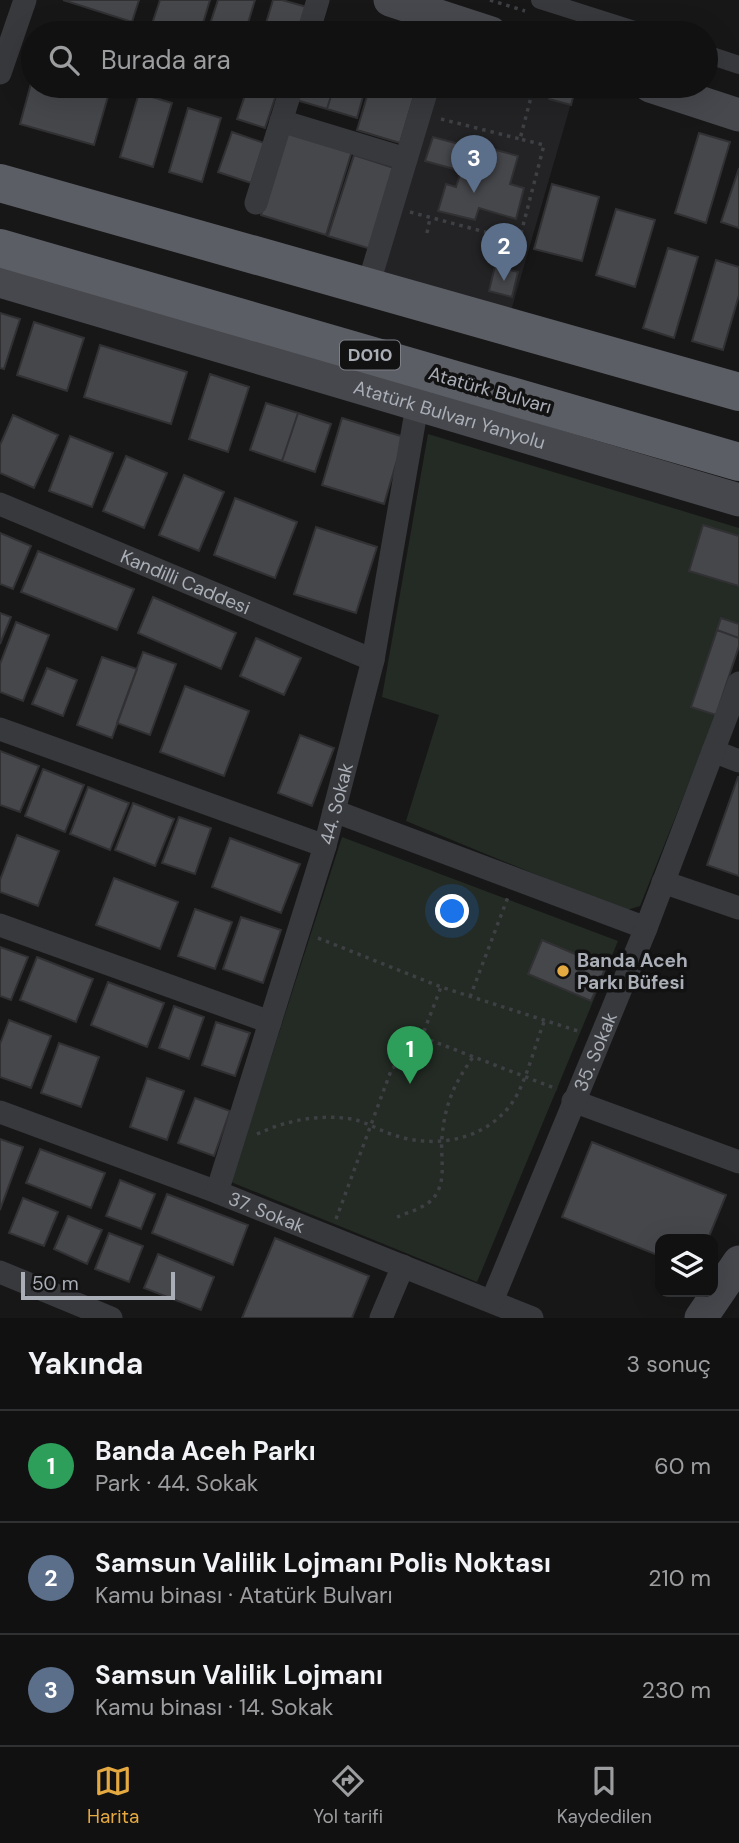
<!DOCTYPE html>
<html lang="tr">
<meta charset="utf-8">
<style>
:root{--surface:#111112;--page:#1a1a1b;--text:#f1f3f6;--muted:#9c9d9f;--line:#303132;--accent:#e5a942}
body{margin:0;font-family:"DM Sans",sans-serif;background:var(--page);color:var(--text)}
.controls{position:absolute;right:21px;bottom:21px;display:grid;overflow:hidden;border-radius:14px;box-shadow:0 7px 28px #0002}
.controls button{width:63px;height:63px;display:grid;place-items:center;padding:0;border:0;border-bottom:2px solid var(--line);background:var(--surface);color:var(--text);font:35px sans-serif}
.scale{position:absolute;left:21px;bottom:18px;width:154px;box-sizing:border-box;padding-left:7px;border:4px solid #aaaeb7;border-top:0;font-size:19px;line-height:24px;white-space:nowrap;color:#aaaeb7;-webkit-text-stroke:5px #121213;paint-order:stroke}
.you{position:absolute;left:453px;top:912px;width:24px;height:24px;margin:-18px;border:5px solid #fff;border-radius:50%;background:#1a73e8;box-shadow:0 0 0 10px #1a73e833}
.badge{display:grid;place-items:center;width:46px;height:46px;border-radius:50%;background:var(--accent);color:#fff;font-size:23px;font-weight:700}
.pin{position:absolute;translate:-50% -58px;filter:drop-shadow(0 2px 4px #0008)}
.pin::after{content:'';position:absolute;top:37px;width:24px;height:21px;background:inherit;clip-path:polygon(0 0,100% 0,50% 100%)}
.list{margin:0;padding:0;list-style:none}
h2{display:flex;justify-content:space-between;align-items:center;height:91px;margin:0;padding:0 28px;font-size:30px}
h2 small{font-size:23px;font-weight:400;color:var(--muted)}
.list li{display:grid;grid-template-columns:46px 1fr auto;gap:21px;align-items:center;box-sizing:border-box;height:112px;padding:0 28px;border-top:2px solid var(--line)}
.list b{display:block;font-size:26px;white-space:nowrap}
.list p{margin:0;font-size:23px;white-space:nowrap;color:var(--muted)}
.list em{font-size:23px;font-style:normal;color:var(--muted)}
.icon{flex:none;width:38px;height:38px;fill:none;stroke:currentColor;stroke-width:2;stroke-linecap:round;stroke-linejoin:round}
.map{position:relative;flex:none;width:739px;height:1318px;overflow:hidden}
.search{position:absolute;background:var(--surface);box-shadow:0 7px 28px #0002;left:21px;right:21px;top:21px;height:77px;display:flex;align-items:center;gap:18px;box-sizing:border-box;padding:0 24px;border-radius:38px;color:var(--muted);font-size:26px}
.sheet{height:427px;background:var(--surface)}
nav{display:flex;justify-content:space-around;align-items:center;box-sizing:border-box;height:98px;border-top:2px solid var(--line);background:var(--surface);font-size:19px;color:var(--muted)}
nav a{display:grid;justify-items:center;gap:4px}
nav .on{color:var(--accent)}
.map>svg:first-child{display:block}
.built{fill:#232325}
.green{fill:#232b24}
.building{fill:#46474b;stroke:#313134;stroke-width:2}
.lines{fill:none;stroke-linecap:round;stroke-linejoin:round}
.path{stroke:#3e4044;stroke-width:3.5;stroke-dasharray:3.5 5;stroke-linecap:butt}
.pedestrian{stroke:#38393d;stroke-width:18}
.minor{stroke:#38393d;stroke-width:23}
.secondary{stroke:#46484d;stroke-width:33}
.trunk{stroke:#5c5e65;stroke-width:38}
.poi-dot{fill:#e5a942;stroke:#121213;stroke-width:2.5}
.labels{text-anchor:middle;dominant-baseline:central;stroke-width:7;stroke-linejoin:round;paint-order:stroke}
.shield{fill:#121213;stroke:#7c7f86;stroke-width:2}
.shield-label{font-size:18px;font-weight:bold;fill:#aaaeb7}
.street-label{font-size:19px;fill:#aaaeb7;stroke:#121213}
.poi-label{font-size:19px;font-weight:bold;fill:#aaaeb7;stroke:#121213;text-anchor:start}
</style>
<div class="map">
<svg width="739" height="1318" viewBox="0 0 739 1318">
<rect width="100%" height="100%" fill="#171718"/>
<!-- built -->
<path class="built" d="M433,86H576L509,318L377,280Z"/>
<!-- green -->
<path class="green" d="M428,434L739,528V646L716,715L640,906L624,911L406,821L439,715L382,697Z
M342,837L618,941L477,1282L231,1182Z"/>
<!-- building -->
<path class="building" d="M63,0H139L132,22Z
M160,0H210L200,33H180L152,24Z
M218,0H255L245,33H207Z
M273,0H282L307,7L300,33H263Z
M33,76V86H111L94,145L20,124Z
M248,86H279L265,128L237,119Z
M297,86H334L327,109L293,99Z
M334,86H366L357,118L327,109Z
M370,86H417L400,143L357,130Z
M553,86H576L571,105L549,99Z
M139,93L172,103L153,167L120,157Z
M188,108L221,118L202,182L169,172Z
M287,131L352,151L326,235L261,215Z
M232,132L264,143L251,183L218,172Z
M699,133L730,142L706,223L675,213Z
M433,137L488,152L489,148L518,156L510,184L524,188L516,219L479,208L475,220L438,211L446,184L456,187L461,171L425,161Z
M354,155L397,169L371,249L328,236Z
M739,168V228L721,222Z
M552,184L599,197L582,261L534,249Z
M616,209L655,220L635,287L596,275Z
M668,248L698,257L674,338L643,328Z
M716,260L739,267V295L723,350L692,341Z
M495,266L518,272L512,297L489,291Z
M0,313L20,319L4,369L0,368Z
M34,322L84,338L67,391L17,375Z
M100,345L187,372L171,424L84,397Z
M210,374L249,387L228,452L189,439Z
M266,403L298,413L282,461L250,450Z
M298,413L331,424L315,472L282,461Z
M13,415L58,435L34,488L0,473V445Z
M342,418L404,437L384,504L322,485Z
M70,436L113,453L92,507L49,491Z
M126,456L167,473L144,528L103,511Z
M184,475L224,492L199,551L159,535Z
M235,498L297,522L275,578L214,555Z
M703,525L739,536V586L689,571Z
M316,527L377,547L356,613L294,594Z
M0,533L31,546L13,589L0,584Z
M38,551L134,589L117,630L21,592Z
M153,597L236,633L221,669L138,633Z
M0,613L11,617L0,644Z
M721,618L739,624V638L717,630Z
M16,622L49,635L23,701L0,692V664Z
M717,630L739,638V646L716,715L691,707Z
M256,638L301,658L284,695L240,676Z
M143,652L176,664L150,735L117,723Z
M102,657L137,669L112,738L77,725Z
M47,668L77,680L63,716L32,704Z
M185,686L249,711L224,776L160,752Z
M300,735L334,748L312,806L278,793Z
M0,751L39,766L20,812L0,805Z
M43,769L84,785L65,832L25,816Z
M738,777H739V876L707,865Z
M88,787L129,803L110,850L70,834Z
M133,803L174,819L155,866L115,850Z
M179,817L211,828L195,874L162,863Z
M17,835L59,851L38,906L0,892V880Z
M230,838L300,864L281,913L212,887Z
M114,878L178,902L160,949L96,925Z
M195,909L232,922L215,969L178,956Z
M241,917L281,930L263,983L223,969Z
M542,940L606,967L591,1001L528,974Z
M0,947L28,957L11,1000L0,996Z
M37,957L93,979L76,1022L20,1000Z
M108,982L164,1003L147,1047L91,1025Z
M174,1006L204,1017L189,1059L159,1048Z
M9,1020L51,1036L31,1088L0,1077V1044Z
M216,1022L250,1033L235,1076L202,1065Z
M59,1043L99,1057L81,1107L41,1093Z
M147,1078L184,1091L167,1140L130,1127Z
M195,1098L230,1111L214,1156L178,1143Z
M0,1139L23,1147L0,1210Z
M592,1142L726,1195L708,1239H660V1256L562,1217Z
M40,1149L105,1173L91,1208L26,1183Z
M120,1180L155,1194L141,1229L106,1216Z
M167,1194L248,1225L233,1265L152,1233Z
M23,1198L58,1212L44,1246L9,1233Z
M68,1216L102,1230L87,1264L54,1249Z
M109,1233L143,1246L129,1282L95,1269Z
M275,1238L369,1276L352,1318H242Z
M158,1254L214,1277L201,1310L144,1288Z"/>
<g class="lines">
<!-- path -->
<path class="path" d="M490,0L525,11
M441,119L520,139
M410,212L519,241
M427,233L430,218
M495,266L519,241L544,145L520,139L534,86
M318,938L441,987L581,1032
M470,997L508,897
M422,1037L557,1089
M257,1134C287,1120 319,1114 352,1119C367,1122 382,1132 397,1136C442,1150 495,1137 518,1093C529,1071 535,1045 544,1022
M397,1217C409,1212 428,1207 435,1196C447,1179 440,1157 442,1137C445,1104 454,1084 473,1057
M336,1219L392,1068L410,1059L416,1052L441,987"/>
<!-- pedestrian -->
<path class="pedestrian" d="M540,0L644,33
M706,54L739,65"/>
<!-- minor -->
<g class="minor">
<path d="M308,33L318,0"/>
<path d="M0,73L25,0"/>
<path d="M281,121L406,159"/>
<path d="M256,203L292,86"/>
<path d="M368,286L428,86"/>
<path id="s1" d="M0,504L373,660"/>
<path d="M0,729L325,846"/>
<path d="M713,751L739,761"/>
<path d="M334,811L646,928"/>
<path d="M663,882L739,908"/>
<path d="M0,925L270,1022"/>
<path d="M573,1101L739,1162"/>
<path id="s2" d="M0,1112L217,1192L532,1318"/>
<path id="s3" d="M217,1192L325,846L373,660L417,406"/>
<path d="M0,1272L111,1318"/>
<path id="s4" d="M492,1301L646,928L739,683"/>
<path d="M381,1318L403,1266"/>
</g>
<!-- secondary -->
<g class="secondary">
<path d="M390,0L491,33"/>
<path d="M650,86L739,115"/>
<path id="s5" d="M0,281L739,500"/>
<path d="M701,1318L739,1262"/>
</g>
<!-- trunk -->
<path class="trunk" d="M0,183L739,392
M0,248L739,462"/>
</g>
<!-- markers -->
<circle class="poi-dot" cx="563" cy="971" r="7"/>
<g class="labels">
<!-- shield labels -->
<rect class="shield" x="340" y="340.5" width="60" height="29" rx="5"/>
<g class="shield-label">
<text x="370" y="355">D010</text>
</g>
<!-- street labels -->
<g class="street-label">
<text transform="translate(490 390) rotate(16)">Atatürk Bulvarı</text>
<text stroke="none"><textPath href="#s5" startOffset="469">Atatürk Bulvarı Yanyolu</textPath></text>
<text stroke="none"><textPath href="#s1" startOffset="201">Kandilli Caddesi</textPath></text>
<text stroke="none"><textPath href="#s3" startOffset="406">44. Sokak</textPath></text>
<text stroke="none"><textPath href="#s4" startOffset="270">35. Sokak</textPath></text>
<text stroke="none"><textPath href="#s2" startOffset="285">37. Sokak</textPath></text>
</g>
<!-- poi labels -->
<g class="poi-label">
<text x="577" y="960">Banda Aceh<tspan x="577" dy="22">Parkı Büfesi</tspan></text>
</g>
</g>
</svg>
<div class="controls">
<button><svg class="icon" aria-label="layers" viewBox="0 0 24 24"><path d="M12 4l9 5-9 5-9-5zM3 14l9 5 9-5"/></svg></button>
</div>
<div class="scale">50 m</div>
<div class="you"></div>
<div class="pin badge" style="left:410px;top:1084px;background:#2e9e5b">1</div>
<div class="pin badge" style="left:504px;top:281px;background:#5c6f8a">2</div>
<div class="pin badge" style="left:474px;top:193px;background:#5c6f8a">3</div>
<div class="search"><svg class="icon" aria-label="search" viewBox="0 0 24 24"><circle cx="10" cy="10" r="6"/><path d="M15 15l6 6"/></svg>Burada ara</div>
</div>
<section class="sheet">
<h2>Yakında<small>3 sonuç</small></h2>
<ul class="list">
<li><span class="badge" style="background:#2e9e5b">1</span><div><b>Banda Aceh Parkı</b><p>Park · 44. Sokak</p></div><em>60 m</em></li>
<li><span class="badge" style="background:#5c6f8a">2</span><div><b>Samsun Valilik Lojmanı Polis Noktası</b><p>Kamu binası · Atatürk Bulvarı</p></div><em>210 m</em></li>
<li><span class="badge" style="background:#5c6f8a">3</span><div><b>Samsun Valilik Lojmanı</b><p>Kamu binası · 14. Sokak</p></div><em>230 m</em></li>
</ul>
</section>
<nav>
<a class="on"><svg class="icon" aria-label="map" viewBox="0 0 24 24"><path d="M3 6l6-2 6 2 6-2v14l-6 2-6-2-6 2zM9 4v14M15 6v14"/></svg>Harita</a>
<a><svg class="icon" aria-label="directions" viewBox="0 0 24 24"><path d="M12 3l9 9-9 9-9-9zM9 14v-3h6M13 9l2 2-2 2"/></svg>Yol tarifi</a>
<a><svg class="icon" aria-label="saved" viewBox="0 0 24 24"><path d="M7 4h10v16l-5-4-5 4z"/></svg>Kaydedilen</a>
</nav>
